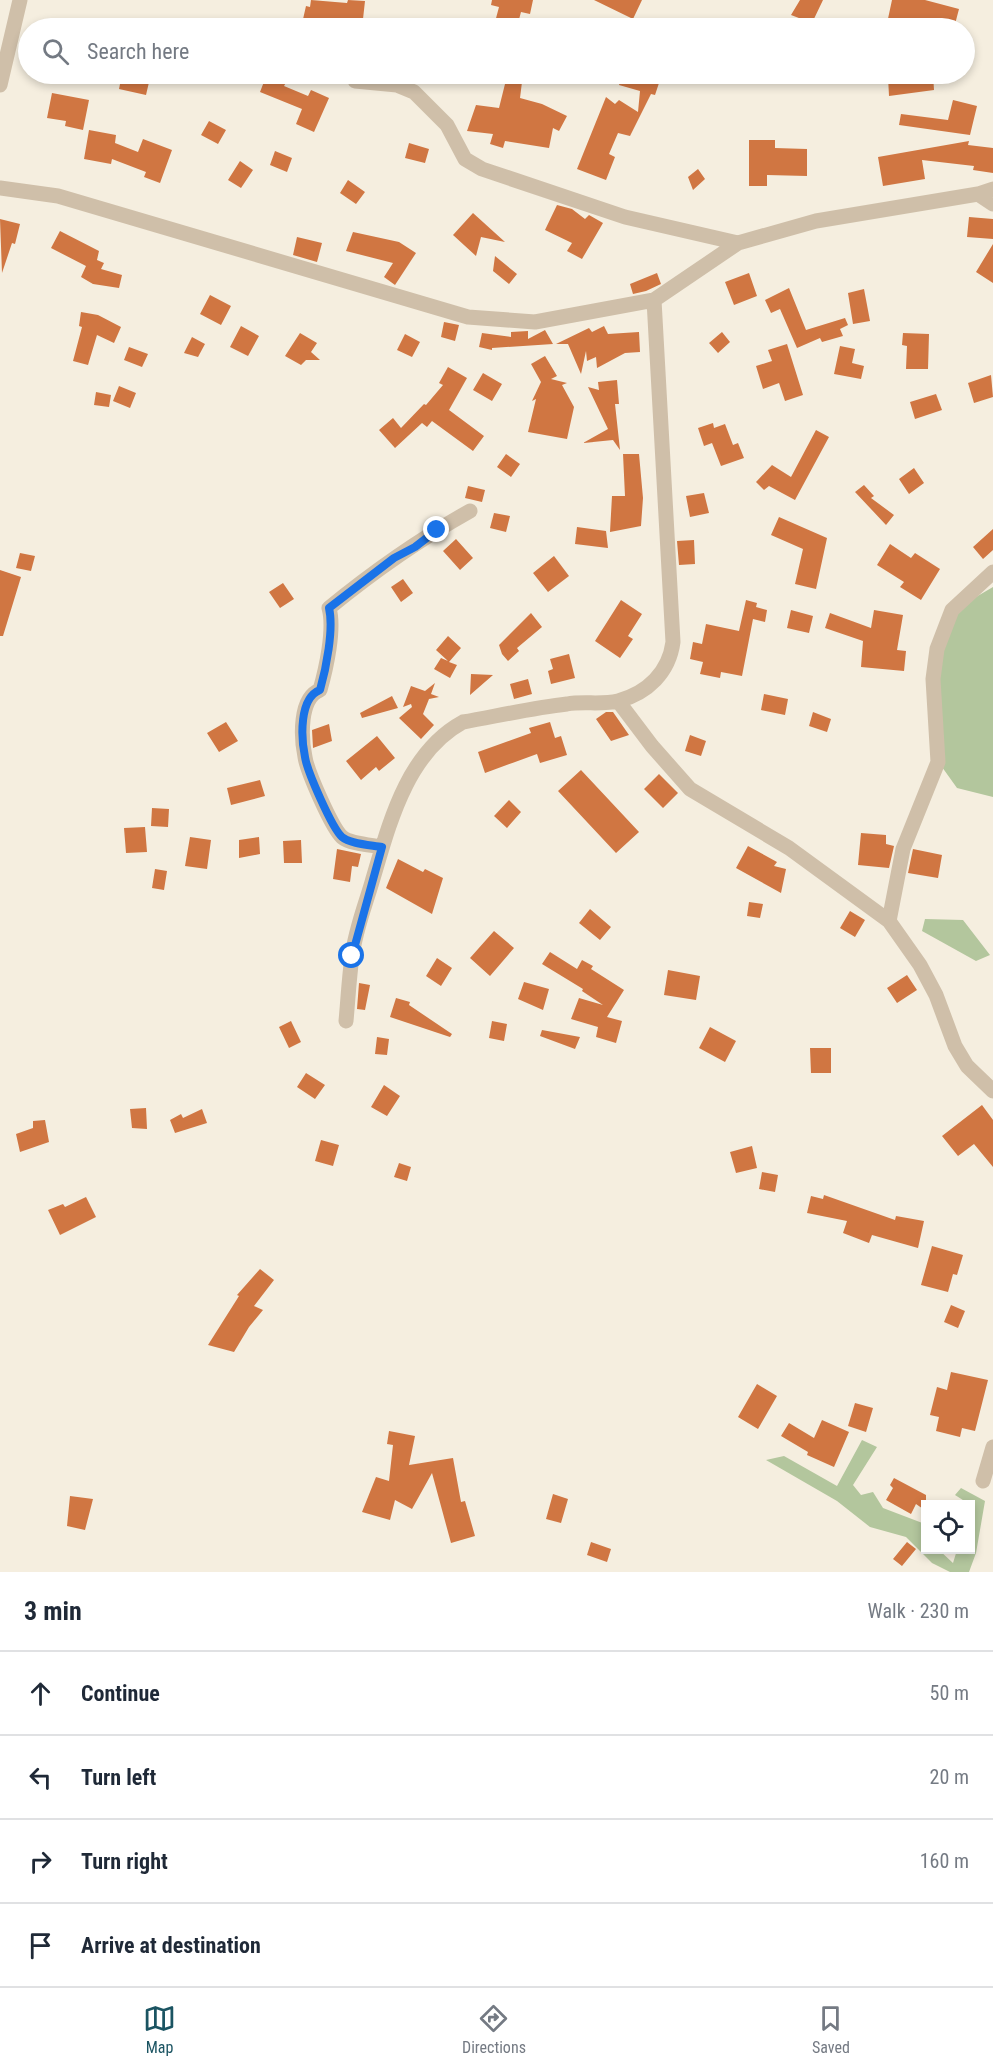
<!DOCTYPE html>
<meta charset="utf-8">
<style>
:root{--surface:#fff;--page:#f6f6f7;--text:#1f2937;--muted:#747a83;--line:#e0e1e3;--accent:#1b5462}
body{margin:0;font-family:"Roboto Condensed",sans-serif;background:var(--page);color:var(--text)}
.controls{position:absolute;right:18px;bottom:18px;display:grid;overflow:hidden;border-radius:0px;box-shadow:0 3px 9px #0003}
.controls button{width:54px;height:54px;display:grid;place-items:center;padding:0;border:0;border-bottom:2px solid var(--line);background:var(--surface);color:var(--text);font:30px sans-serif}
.stop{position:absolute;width:18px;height:18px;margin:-14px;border:4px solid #1a73e8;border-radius:50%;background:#fff}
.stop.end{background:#1a73e8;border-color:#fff;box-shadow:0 2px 6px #0008}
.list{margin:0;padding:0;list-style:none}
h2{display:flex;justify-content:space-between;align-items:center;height:78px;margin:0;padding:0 24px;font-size:26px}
h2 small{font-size:20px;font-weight:400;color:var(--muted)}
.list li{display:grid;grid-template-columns:39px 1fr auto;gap:18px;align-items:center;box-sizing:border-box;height:84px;padding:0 24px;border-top:2px solid var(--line)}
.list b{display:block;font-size:22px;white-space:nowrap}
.list em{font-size:20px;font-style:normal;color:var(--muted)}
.icon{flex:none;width:33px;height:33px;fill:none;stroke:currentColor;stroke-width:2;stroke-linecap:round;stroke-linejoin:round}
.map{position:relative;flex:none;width:993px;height:1572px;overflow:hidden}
.search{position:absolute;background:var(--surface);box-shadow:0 3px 9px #0003;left:18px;right:18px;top:18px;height:66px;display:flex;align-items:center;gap:15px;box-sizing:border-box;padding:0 21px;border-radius:33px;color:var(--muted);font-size:22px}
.sheet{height:414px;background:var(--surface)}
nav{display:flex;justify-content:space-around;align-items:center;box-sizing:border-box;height:84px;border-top:2px solid var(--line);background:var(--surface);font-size:16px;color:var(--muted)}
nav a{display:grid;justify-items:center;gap:3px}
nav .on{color:var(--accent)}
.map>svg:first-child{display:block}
.green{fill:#b3c69d}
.building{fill:#d07642}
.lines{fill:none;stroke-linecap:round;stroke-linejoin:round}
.minor{stroke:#cfbfa9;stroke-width:15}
.route{stroke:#1a73e8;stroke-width:8}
</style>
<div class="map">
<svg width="993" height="1572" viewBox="0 0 993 1572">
<rect width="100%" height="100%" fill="#f5eedf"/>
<!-- green -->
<path class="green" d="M993,587V797L957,788L942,767L935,676L952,611Z
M925,919L963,920L990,955L976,961L922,931Z
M862,1440L877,1447L853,1485L861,1495L873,1492L883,1508L925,1524L926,1550H939L953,1563L957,1550H970V1504H966V1502L955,1495L961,1488L985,1501L976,1553L969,1572H950L932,1563L906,1537L870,1527L837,1501L766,1460L784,1456L837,1486Z"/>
<!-- building -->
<path class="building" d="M311,0L347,3L348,0L365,1L362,28H301L306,6L310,7Z
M492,0H533L530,14L521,12L517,27L495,22L499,7L491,5Z
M594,0H642L633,19Z
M800,0H823L812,23L791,15Z
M892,0H925L959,9L954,28L920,20L918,28H886Z
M122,74L150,78L146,95L119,89Z
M267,74H291L284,86L308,96L311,90L329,98L314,132L296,124L302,109L260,92Z
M916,74H933L934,90L889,96L888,77L916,76Z
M621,78L659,83L655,95L651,94L630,136L618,133L609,154L615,157L606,180L577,169L606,97L615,104L619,100L638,112L640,91L619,85Z
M506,80L522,82L520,98L542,104L567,116L559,131L553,128L549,148L505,141L503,148L490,144L493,134L467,131L476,105L499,108Z
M52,93L89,100L83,130L65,126L66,121L47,118Z
M953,100L977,106L970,135L899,125L901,114L948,120Z
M209,121L226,130L218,144L201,135Z
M89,130L116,135L115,143L138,152L143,139L172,150L160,183L144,177L146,172L112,159L111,164L84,159Z
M749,140H775V148L807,149V176L767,175V186H749Z
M969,141L968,145L993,148V173L973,170L974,166L922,160L925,179L883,186L878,157Z
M409,143L429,149L425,163L405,158Z
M275,151L292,158L287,172L270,165Z
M240,161L253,170L241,188L228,180Z
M698,169L705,179L693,190L688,177Z
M348,180L365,192L356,204L340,193Z
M557,205L572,209L585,219L589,215L603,223L582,259L567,251L572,243L545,230Z
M473,213L505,242L481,237L476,256L453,235Z
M969,217L993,219V239L967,237Z
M0,219L20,224L15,244L12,243L2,273Z
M60,231L99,251L97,260L104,263L101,269L122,275L119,288L93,284L81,277L86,266L51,248Z
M353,232L399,242L416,253L395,285L384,277L393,263L346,251Z
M297,237L322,243L317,262L293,255Z
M993,244V283L976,272Z
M495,256L517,274L509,284L493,271Z
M657,273L661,284L646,291L633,294L630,284Z
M749,273L757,296L734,305L725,282Z
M789,288L806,330L845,318L848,325L840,329L843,336L822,342L820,338L797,348L780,309L771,313L765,300Z
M864,289L870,321L853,324L848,293Z
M210,295L231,306L221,325L200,314Z
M81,312L98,315L121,327L114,343L97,335L88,365L73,361L82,327L79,326Z
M444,322L459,325L455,341L441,337Z
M241,326L259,336L248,356L230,347Z
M604,326L608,334L639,332L640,352L625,353L597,368L596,357L587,361L586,351L581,374L568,344H556L589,328L592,332Z
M545,330L553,344L492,348V350L479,347L482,333L511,337V332L528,331V339Z
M722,332L730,342L718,353L709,343Z
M300,333L317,343L311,352L320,360H306L301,365L285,356Z
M903,333L929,334L928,369H906L907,346L902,345Z
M405,334L420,342L412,357L397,350Z
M192,337L205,344L198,357L184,353Z
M787,344L803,395L785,401L779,383L763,389L756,366L772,361L768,350Z
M840,346L855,349L852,363L864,366L861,379L834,374Z
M129,347L148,354L142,367L124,360Z
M545,356L557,376L551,379L567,383L562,385L574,407L567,439L528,432L536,399L532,401L541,382L531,364Z
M448,367L467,378L449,410L484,436L473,451L432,421L427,427L422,423L395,448L379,430L393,418L401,428L424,404L426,405L443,385L439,383Z
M483,373L502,384L492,401L473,390Z
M991,375L993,397L974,403L968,383Z
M617,380L619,404H615L620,450L613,440L583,443L608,429L588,387L599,390L598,382Z
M119,386L136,393L130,408L113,401Z
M96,392L111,395L109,407L94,405Z
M936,394L942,410L915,419L910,402Z
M713,423L714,428L725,424L733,445L738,443L744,458L721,466L712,443L704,446L698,428Z
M816,430L829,437L795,500L769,486L764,490L756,482L772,465L791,477Z
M506,454L520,464L511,477L497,467Z
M623,454H639L643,498L641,526L610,532L612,496H625Z
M914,468L924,483L909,494L899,479Z
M864,485L874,496L871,498L894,515L886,525L855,492Z
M468,486L485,490L482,502L465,498Z
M704,493L709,513L690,517L686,496Z
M494,513L510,516L506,532L490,528Z
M779,517L827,538L816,589L795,584L803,549L771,535Z
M577,527L606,531L608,548L575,544Z
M993,529V550L983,559L973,547Z
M456,539L473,558L460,570L443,551Z
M694,540L695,564L679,565L677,541Z
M890,544L911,558L915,553L940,569L921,600L900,587L904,582L877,565Z
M20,553L35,556L31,571L16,568Z
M554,556L569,576L548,592L533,573Z
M0,570L21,577L3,636H0Z
M403,579L413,593L401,602L391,587Z
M283,583L294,599L280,608L269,592Z
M621,600L642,614L628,636L633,639L620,658L595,641Z
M746,600L757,603L756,607L767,610L765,622L753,619L742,676L721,672L720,678L700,674L703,662L690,659L693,642L702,644L706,624L739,631Z
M791,610L813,616L809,633L787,628Z
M874,610L903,615L897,650L906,651L904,671L861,667L863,641L825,628L830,613L871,628Z
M531,613L542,627L517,648L519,651L508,661L502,654L499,645Z
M448,636L461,648L449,662L457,665L450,678L434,669L441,658L448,661L436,650Z
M569,654L575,678L551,684L548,671L553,669L550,659Z
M471,674L493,675L470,695Z
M528,679L532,694L514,699L510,684Z
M435,683L431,694L439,697L429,699L423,714L434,725L421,739L399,718L412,707L411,704L403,707L411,686L425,691Z
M764,694L788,699L785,715L761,710Z
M392,696L398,708L362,718L360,713Z
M606,712H613L629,735L611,741L596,719Z
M813,712L831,719L827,732L809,726Z
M226,722L238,741L219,752L207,733Z
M550,722L555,738L561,736L567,755L540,763L537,754L485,773L478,752L531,733L529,728Z
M329,724L332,741L313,748L312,730Z
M690,735L706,741L701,756L685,751Z
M377,736L395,758L379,771L376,767L361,780L346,761Z
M581,770L639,832L616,853L558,791Z
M659,774L678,793L663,808L644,789Z
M260,780L265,796L231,805L227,788Z
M509,800L521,812L507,828L494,816Z
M152,808L169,809L168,827L151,826Z
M145,827L147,852L126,853L124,828Z
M861,833L886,835V844L894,846L889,868L858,865Z
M190,837L211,840L207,869L185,866Z
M259,837L260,854L239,858V840Z
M301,840L302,863H284L283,841Z
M748,846L777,862L774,866L786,869L781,893L736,868Z
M337,849L361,854L358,867L352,866L350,882L333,879Z
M913,849L942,855L938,878L908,873Z
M398,859L423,872L425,869L443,878L432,914L386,888Z
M155,869L167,871L164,890L152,888Z
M749,902L763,904L760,918L747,916Z
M590,909L611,927L600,940L579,923Z
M850,911L865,920L855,937L840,928Z
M494,931L514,948L490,976L470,958Z
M550,952L577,969L582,960L593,966L591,969L624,990L607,1017L622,1021L616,1043L596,1037L598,1027L571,1019L579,998L603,1005L582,991L583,989L542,964Z
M437,958L452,968L441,986L426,976Z
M668,970L700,976L696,1000L664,995Z
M907,975L917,990L897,1003L887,988Z
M524,982L549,989L543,1010L518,999Z
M359,983L370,985L365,1010L357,1009Z
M396,998L410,1002L409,1005L452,1034L450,1037L390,1017Z
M291,1021L301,1042L289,1048L279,1027Z
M492,1021L507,1024L504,1041L489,1038Z
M710,1027L736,1041L725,1062L699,1048Z
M542,1030L580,1037L575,1049L540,1036Z
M377,1037L389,1039L387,1055L375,1054Z
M810,1048H831V1073H811Z
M306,1073L325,1085L315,1099L297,1087Z
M384,1085L400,1096L387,1116L371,1107Z
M982,1105L993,1120V1167L974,1144L958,1156L942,1136Z
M146,1108L147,1129L132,1128L130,1109Z
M202,1109L207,1123L175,1133L170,1120L181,1114L183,1118Z
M45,1120L49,1142L20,1152L16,1134L33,1128V1121Z
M321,1140L339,1145L333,1166L315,1161Z
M752,1146L757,1168L736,1173L730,1152Z
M399,1163L411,1167L407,1181L394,1177Z
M762,1172L778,1175L775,1192L759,1189Z
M824,1195L895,1220L896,1216L924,1221L918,1248L872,1235L869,1243L843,1233L847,1221L807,1213L811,1196L823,1199Z
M86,1197L96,1217L60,1235L48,1210L63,1204L65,1207Z
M932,1246L963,1255L957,1275L953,1274L948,1292L921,1285Z
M260,1269L274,1280L254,1306L263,1310L249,1327L234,1352L208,1345L239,1296L237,1295Z
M951,1305L965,1311L958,1328L944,1322Z
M951,1372L988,1380L975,1431L962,1428L960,1437L936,1431L939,1417L930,1415L937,1387L947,1390Z
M757,1384L777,1396L758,1429L738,1417Z
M855,1403L873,1408L866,1432L848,1426Z
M822,1420L849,1432L834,1467L807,1455L808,1452L781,1436L789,1423L814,1438Z
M389,1431L415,1436L409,1465L453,1458L461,1502L465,1501L475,1536L451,1543L432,1473L412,1509L395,1500L390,1520L362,1512L376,1477L389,1481L393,1445L387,1444Z
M894,1478L926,1495V1511L916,1504L911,1514L886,1500L893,1488L890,1485Z
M553,1494L568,1499L561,1523L546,1519Z
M70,1496L93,1499L85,1530L67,1526Z
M591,1542L611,1549L607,1562L587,1555Z
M907,1542L916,1549L902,1566L893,1559Z"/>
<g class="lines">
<!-- minor -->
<path class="minor" d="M355,81L397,85L414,92L447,125L465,159L482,169L625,217L738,243
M0,85L20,0
M0,188L58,196L468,317L535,322L654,300L738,243L816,221L978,194L993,189
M978,194L993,204
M618,701L652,746L690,789L789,848L889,921L920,965L936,995L955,1046L967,1066L993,1091
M382,847C371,845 350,844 342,837C332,828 307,771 305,757C301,738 299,698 320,690C326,669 335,629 329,608C373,572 420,539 470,511
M889,921L903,849L938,762L933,679L937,649L952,610L993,572
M346,1021C348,1000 349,978 352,957C355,931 365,906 372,882C389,825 406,753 463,722C497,716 532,708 567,704C583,701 602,705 618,701C648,693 669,672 673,642L654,300
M983,1481L993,1447"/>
</g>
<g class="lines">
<!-- route -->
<path class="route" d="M352,956L382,847C371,845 350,844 342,837C332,828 307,771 305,757C301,738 299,698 320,690C326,669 334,629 329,608L394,558L415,547L437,530"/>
</g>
</svg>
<div class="controls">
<button><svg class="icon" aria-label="locate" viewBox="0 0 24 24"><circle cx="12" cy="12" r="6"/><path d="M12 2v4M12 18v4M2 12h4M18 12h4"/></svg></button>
</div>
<div class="stop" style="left:352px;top:956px"></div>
<div class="stop end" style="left:437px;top:530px"></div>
<div class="search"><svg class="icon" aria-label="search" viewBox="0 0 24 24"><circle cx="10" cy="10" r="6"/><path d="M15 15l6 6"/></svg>Search here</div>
</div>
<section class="sheet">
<h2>3 min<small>Walk · 230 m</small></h2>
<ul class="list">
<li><svg class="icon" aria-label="ahead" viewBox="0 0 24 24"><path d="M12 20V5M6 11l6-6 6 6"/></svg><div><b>Continue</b></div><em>50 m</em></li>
<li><svg class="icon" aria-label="left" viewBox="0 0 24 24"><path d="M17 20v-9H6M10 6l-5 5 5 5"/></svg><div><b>Turn left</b></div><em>20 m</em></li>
<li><svg class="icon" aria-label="right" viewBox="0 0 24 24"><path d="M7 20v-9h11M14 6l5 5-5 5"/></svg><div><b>Turn right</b></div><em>160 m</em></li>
<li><svg class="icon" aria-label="arrive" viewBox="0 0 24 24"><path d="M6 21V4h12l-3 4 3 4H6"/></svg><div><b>Arrive at destination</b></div></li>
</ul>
</section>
<nav>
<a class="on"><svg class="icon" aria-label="map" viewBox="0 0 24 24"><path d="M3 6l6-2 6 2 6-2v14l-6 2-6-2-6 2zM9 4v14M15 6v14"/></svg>Map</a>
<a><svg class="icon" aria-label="directions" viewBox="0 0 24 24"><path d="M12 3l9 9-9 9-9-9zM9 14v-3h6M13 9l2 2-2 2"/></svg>Directions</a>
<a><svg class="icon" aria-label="saved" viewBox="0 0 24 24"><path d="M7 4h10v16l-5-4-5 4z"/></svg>Saved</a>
</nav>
